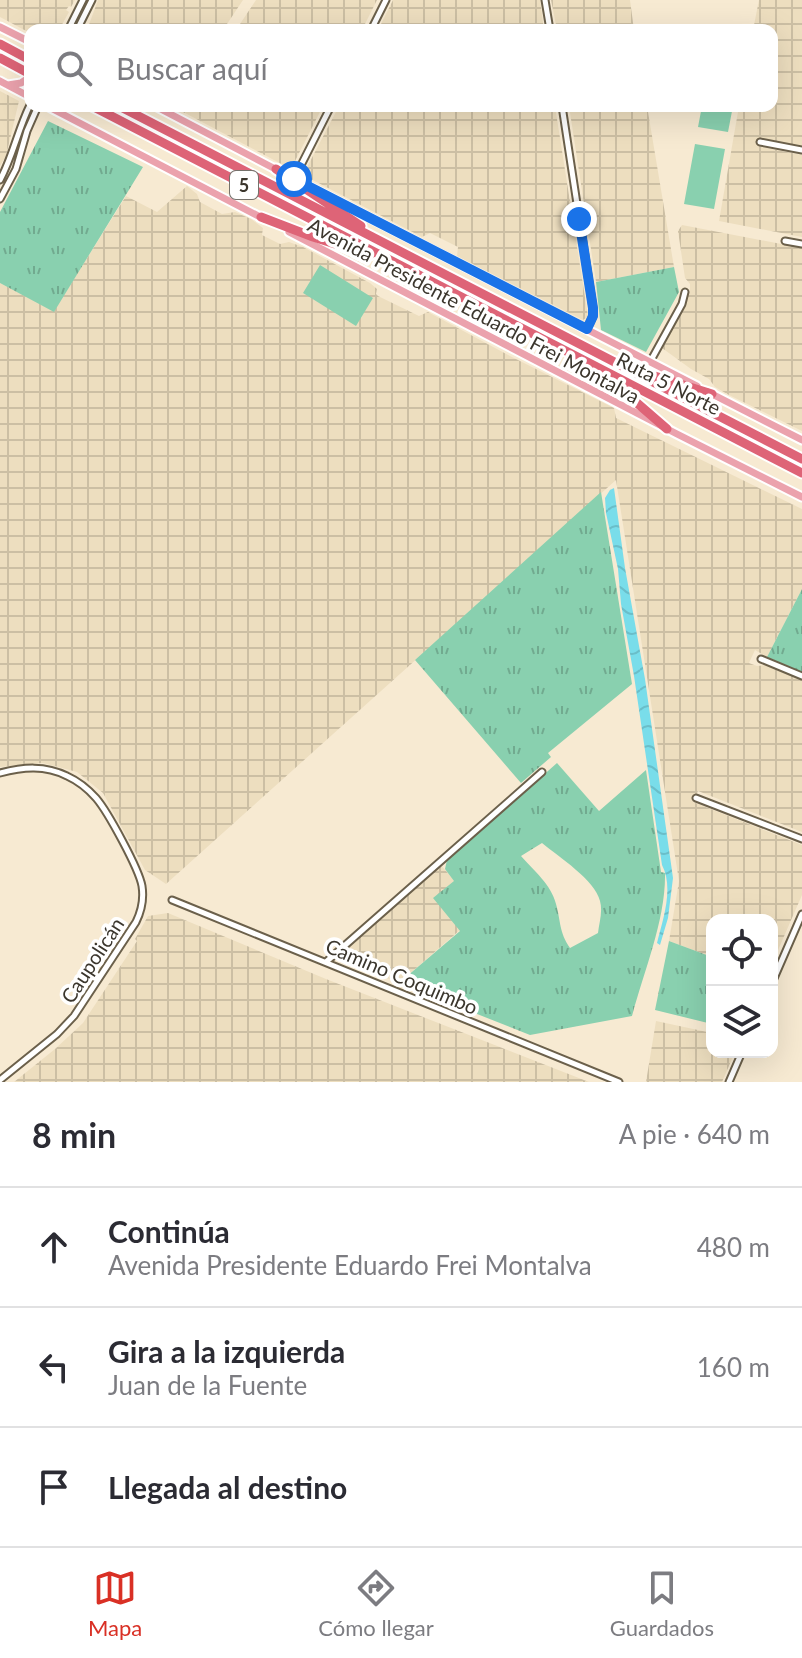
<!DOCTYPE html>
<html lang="es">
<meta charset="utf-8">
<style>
:root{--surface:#fff;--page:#f7f7f7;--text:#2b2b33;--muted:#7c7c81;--line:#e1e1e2;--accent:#d93025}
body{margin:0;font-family:Lato,sans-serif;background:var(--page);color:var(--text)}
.controls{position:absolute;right:24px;bottom:24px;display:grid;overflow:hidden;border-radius:16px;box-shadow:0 8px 32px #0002}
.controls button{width:72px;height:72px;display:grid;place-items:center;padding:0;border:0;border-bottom:2px solid var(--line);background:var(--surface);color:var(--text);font:40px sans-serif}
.stop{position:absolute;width:24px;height:24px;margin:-18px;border:6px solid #1a73e8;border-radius:50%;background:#fff}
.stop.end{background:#1a73e8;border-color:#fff;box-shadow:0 2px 8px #0008}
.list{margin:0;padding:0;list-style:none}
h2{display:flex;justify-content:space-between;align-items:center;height:104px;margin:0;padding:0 32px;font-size:34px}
h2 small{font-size:26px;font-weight:400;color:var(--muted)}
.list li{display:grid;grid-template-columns:52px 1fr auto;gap:24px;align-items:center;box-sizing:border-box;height:120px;padding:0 32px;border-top:2px solid var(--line)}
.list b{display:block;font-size:30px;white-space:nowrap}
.list p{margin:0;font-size:26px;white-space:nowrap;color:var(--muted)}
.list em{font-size:26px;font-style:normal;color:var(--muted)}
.icon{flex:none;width:44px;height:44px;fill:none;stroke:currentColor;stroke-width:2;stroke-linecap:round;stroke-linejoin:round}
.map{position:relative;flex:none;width:802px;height:1082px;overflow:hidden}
.search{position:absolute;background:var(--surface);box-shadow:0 8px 32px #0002;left:24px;right:24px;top:24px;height:88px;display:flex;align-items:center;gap:20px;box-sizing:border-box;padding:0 28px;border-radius:16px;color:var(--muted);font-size:30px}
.sheet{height:464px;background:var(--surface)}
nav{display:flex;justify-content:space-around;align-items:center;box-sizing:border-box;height:112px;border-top:2px solid var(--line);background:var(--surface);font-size:22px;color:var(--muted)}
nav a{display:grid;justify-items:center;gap:4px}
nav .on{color:var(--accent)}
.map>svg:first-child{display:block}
.industrial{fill:url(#industrial-grid)}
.grass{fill:url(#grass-tufts);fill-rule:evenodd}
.pitch{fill:#89d0af}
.water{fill:url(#water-waves)}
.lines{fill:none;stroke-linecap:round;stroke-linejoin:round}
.minor-casing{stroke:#6b604b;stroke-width:9}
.major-casing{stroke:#fff;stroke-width:11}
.highway-casing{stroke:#fff;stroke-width:13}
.minor{stroke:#fff;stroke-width:5}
.major{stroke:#eba2ad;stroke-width:7}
.highway{stroke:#de6477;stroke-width:9}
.route{stroke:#1a73e8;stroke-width:10}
.labels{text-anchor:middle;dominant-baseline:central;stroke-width:7;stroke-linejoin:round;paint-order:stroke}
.shield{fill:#fff;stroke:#76726c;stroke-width:2}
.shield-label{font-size:18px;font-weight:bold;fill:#3b362d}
.street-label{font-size:20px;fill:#3b362d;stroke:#fff}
</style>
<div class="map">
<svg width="802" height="1082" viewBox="0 0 802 1082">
<defs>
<pattern id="industrial-grid" width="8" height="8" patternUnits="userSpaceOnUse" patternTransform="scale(2)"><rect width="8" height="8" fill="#eddebf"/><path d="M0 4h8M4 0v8" fill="none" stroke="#ccbfa4"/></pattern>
<pattern id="grass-tufts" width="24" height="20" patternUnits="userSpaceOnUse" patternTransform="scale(2)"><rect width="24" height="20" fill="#89d0af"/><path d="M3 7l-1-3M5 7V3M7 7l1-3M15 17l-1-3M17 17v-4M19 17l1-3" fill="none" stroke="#71aa8f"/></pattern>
<pattern id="water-waves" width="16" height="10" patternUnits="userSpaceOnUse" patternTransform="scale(2)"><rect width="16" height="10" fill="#79ddea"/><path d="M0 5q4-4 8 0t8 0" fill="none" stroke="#6abec9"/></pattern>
</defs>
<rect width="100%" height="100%" fill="#f7ead2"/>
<!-- industrial -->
<path class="industrial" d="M0,0H75L71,7L69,6L66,10L69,12L59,30H30V33L0,17Z
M98,0H243L223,30H87Z
M256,0H377L362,30H236Z
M393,0H540L544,30H378Z
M551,0H630L634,30H557Z
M759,0H802V146L759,138L757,146L802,155V237L719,221L739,106H772V30H753Z
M0,91L19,101L6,156L0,166Z
M187,106H323L291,169L183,112Z
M339,106H555L587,310L588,316L586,318L583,320L457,256L458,247L430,233L422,237L305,176V171Z
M569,106H647L674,267L596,282Z
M187,186L197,194L200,202L222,214L235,212L251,219L263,228L262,235L280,244L289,242L303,247L370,283L377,289L376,294L378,296L419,316L428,312L510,356L614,408L616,418L802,509V589L767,657L755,650L749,663L757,666L765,665L802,680V832L698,791L693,802L802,845V895L772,964V920H712V957L669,941L679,881L616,480L166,884L145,870L103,793L77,772L43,763L0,767V283L54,311L126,196L157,212Z
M682,225L802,248V431L729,395L715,387L709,379L691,369L662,348L687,301V297L690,291V284L685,278L678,231Z
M440,864L454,880L460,930L399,983L336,957Z
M168,913L326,979L589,1082H14L55,1049L83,1023L137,941L135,939L148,916Z
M656,1021L712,1033V1052H735L722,1082H646Z"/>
<!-- grass -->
<path class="grass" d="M48,121L143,167L54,312L0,283V212Z
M674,267L679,292L646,352L601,330L596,282Z
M601,492L632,684L548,753L551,757L521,783L415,660Z
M802,589V672L767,657Z
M557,763L599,811L646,770L661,872L665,873C666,919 644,971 632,1016L530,1035L399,983L460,931L433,898L454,881L445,869L447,860ZM542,843C559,857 595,880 600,901C603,912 599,923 598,933L570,948C559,932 561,922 556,904C551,884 534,871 521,856Z
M669,941L712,957V1024L655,1010Z"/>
<!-- pitch -->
<path class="pitch" d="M702,106H733L728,132L698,127Z
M695,144L725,149L714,209L684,204Z
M320,265L373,298L356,326L303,293Z"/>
<!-- water -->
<path class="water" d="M614,488L625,568L645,679L673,878L668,918L660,945L657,943C663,919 674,888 662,865L634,676L621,604L618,569L606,513L605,498L610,490Z"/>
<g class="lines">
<!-- minor casing -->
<g class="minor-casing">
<path id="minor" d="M545,0L550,30
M68,30L83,0
M77,30L92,0
M371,30L386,0
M562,106L593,308V316L587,329
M760,142L802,150
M294,179L331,106
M0,180C13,156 18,129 30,105
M0,199L16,169L27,131L38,106
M785,241L802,244
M650,362L682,304L685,292
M761,659L802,676
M0,773C23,767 45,765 67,776C78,781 88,789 96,798C108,812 139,869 142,886C144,899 142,910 136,922L74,1016L57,1034L0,1080
M696,798L802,839
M172,900L619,1082
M326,962L542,772
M772,983L802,914
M729,1082L742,1052"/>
</g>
<!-- major casing -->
<g class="major-casing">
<path id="major" d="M0,27L30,42
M0,81L30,97
M8,85L21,83L30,77
M47,106L264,219
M155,106L281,172
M306,185L697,386
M289,232L677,434L802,497
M708,392L802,440"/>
</g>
<!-- highway casing -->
<g class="highway-casing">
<path id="highway" d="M0,44L30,60
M0,58L30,74
M92,106L802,473
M119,106L802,459
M276,169L361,226
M261,217L313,237L370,255
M642,372L712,394
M607,377L667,429"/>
</g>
<!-- minor -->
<use href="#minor" class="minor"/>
<!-- major -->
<use href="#major" class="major"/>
<!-- highway -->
<use href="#highway" class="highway"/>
</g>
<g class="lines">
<!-- route -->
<path class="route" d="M294,179L587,329L593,316V308L579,219"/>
</g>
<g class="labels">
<!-- shield labels -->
<rect class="shield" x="230" y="171" width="28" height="28" rx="6"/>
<g class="shield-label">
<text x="244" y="185">5</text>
</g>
<!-- street labels -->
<g class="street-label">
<text transform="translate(474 310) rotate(28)">Avenida Presidente Eduardo Frei Montalva</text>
<text transform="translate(669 383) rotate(27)">Ruta 5 Norte</text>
<text transform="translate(92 960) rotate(-57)">Caupolicán</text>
<text transform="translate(402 976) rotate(23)">Camino Coquimbo</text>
</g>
</g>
</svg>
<div class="controls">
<button><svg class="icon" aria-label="locate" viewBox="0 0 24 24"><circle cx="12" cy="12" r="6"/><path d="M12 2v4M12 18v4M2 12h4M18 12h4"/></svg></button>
<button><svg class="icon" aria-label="layers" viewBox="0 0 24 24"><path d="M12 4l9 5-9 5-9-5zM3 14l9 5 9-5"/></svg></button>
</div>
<div class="stop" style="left:294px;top:179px"></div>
<div class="stop end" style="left:579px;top:219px"></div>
<div class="search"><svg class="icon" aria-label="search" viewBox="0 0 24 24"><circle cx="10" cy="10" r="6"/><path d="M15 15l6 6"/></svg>Buscar aquí</div>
</div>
<section class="sheet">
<h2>8 min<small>A pie · 640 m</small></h2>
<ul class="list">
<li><svg class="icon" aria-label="ahead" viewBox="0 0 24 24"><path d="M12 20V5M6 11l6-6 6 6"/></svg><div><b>Continúa</b><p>Avenida Presidente Eduardo Frei Montalva</p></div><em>480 m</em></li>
<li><svg class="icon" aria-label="left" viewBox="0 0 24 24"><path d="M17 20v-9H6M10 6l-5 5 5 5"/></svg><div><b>Gira a la izquierda</b><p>Juan de la Fuente</p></div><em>160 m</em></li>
<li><svg class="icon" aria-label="arrive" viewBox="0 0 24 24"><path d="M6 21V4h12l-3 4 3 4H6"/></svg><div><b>Llegada al destino</b></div></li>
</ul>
</section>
<nav>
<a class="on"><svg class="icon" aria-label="map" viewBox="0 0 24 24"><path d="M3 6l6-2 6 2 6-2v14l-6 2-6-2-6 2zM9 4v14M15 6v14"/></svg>Mapa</a>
<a><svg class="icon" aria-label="directions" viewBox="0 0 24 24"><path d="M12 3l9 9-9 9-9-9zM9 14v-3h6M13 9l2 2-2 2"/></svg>Cómo llegar</a>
<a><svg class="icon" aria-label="saved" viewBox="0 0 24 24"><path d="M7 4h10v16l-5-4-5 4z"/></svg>Guardados</a>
</nav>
